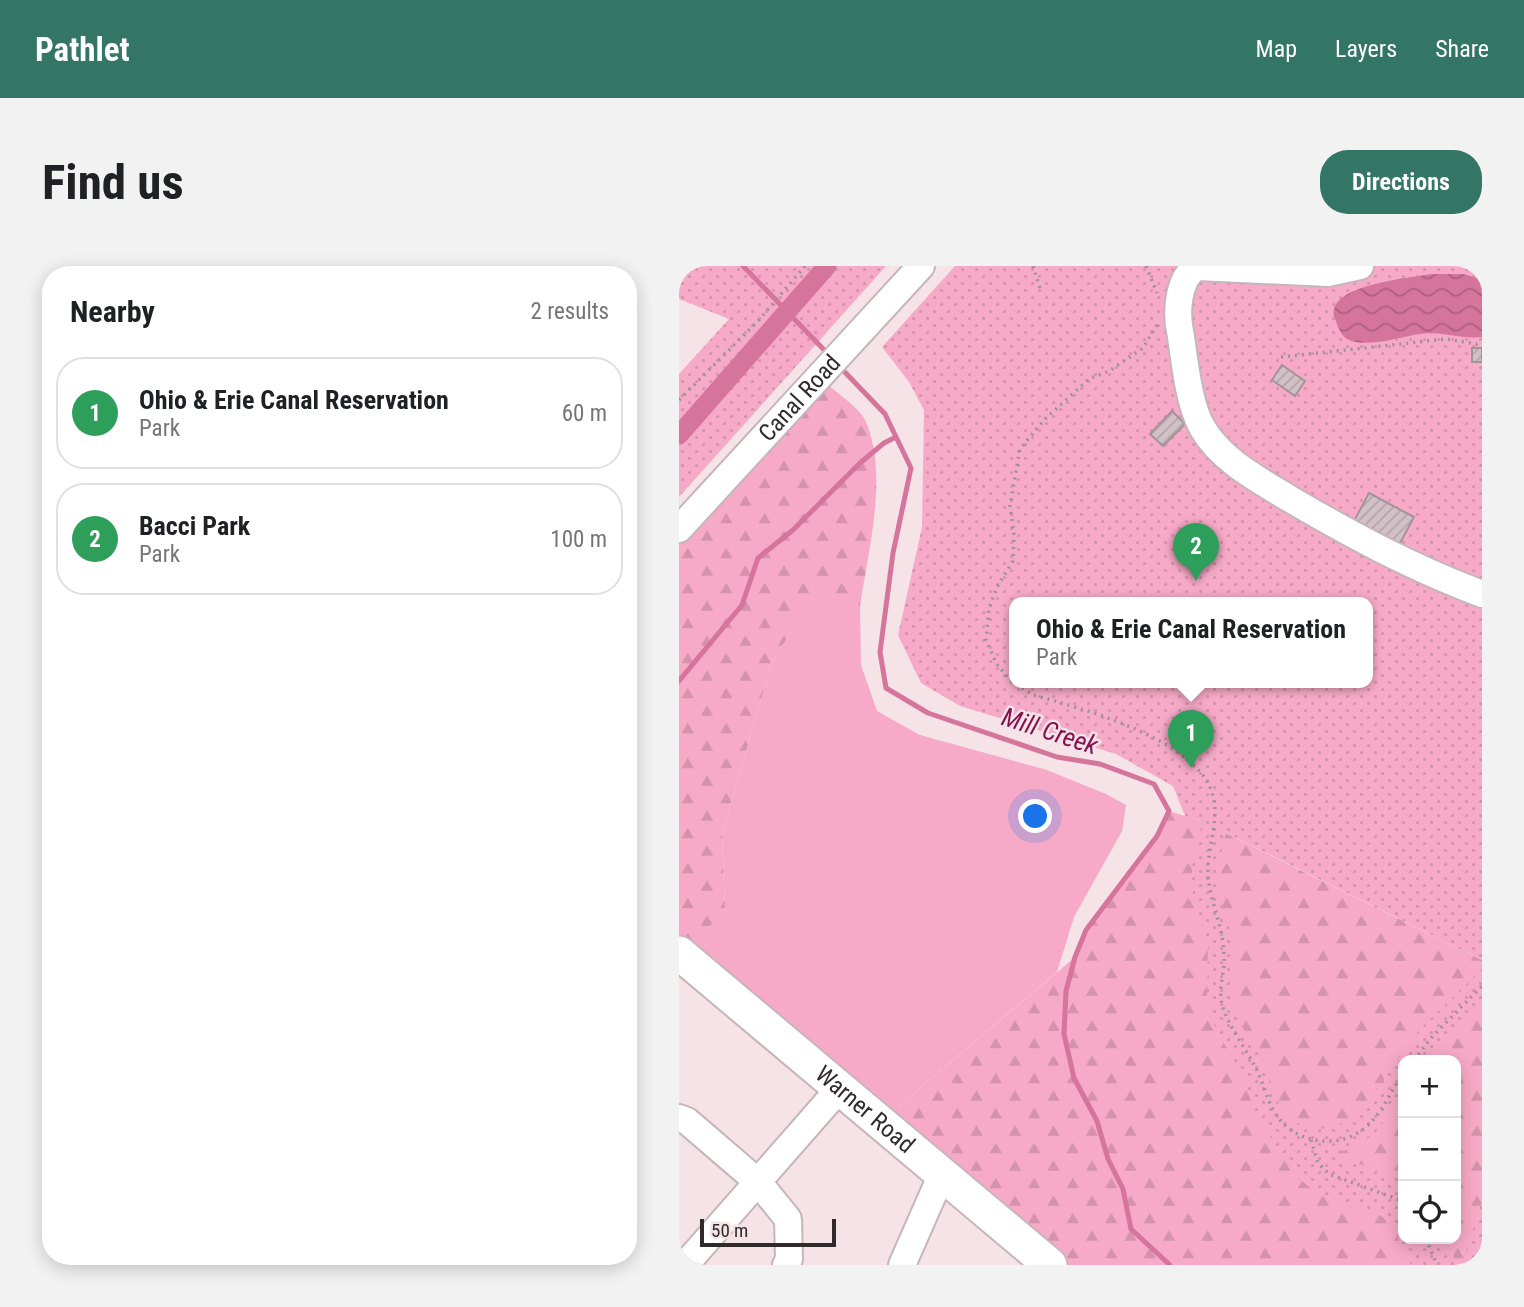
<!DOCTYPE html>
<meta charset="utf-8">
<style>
:root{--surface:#fff;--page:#f2f2f2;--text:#202124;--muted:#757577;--line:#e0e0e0;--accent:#347666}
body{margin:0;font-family:"Roboto Condensed",sans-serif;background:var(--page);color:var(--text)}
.controls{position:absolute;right:21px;bottom:21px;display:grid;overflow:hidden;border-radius:14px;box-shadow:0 4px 18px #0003}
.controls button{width:63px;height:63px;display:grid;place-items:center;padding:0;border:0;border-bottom:2px solid var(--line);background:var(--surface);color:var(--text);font:35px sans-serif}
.scale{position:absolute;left:21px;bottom:18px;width:136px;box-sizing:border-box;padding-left:7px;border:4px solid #312a2c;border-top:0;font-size:19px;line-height:24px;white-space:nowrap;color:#312a2c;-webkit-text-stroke:5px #f5e3e8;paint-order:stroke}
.you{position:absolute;left:357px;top:551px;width:24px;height:24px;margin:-18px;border:5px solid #fff;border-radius:50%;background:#1a73e8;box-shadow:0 0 0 10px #1a73e833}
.badge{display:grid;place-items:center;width:46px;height:46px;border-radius:50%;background:var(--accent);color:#fff;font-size:23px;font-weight:700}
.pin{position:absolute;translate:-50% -58px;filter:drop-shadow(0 2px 4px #0008)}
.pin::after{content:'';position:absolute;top:37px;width:24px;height:21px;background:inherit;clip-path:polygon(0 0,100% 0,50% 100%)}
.popup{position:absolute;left:330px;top:331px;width:364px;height:91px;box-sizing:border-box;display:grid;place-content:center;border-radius:14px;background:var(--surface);filter:drop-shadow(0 2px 5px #0005);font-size:23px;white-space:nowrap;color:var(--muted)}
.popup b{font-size:26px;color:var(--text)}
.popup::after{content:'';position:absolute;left:50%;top:100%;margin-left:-14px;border:14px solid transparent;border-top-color:var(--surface)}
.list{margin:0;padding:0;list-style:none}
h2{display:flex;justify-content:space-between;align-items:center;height:91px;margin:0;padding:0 28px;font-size:30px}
h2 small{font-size:23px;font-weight:400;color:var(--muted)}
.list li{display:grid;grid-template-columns:46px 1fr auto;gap:21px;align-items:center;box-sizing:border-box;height:112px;margin:0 14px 14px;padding:0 14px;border:2px solid var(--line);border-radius:28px}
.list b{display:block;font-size:26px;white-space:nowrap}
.list p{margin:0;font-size:23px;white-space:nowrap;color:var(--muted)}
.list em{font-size:23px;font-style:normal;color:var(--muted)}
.icon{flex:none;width:38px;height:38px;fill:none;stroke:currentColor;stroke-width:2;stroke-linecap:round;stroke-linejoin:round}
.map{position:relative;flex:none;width:803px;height:999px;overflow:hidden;border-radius:28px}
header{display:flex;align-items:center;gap:42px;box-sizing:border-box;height:98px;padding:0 35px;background:var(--accent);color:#fff}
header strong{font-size:33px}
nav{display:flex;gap:38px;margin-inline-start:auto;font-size:24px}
.intro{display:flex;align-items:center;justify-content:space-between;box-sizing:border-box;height:168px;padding:0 42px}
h1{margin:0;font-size:49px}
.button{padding:18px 32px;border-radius:28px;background:var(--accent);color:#fff;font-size:24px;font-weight:700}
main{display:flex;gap:42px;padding:0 42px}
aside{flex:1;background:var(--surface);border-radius:28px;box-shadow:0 4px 18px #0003}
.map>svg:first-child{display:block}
.grass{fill:#f7aac7}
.forest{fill:url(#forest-firs);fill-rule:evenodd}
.park{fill:url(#park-dots);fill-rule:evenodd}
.water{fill:url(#water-waves)}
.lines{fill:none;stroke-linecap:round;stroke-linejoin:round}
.stream{stroke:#d5759b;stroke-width:5}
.canal{stroke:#d5759b;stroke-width:19}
.building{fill:url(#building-hatch);stroke:#a49399;stroke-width:2}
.minor-casing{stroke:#c6b5bb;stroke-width:30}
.major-casing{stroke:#c6b5bb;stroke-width:37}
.path{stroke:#9e9195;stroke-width:3.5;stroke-dasharray:2 5;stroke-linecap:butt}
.minor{stroke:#fff;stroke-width:26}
.major{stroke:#fff;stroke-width:33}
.labels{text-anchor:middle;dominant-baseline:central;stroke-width:5;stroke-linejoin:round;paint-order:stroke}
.street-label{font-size:24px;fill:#312a2c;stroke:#f5e3e8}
.water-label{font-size:26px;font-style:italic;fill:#87114f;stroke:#f5e3e8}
</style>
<header>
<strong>Pathlet</strong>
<nav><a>Map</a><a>Layers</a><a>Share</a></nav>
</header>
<div class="intro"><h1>Find us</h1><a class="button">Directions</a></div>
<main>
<aside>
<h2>Nearby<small>2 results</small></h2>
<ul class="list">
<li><span class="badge" style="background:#2e9e5b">1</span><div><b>Ohio &amp; Erie Canal Reservation</b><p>Park</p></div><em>60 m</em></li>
<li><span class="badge" style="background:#2e9e5b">2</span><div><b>Bacci Park</b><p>Park</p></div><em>100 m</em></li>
</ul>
</aside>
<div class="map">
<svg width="803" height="999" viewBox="0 0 803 999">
<defs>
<pattern id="forest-firs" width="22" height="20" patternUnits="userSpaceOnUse" patternTransform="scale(1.75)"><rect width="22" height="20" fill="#f7aac7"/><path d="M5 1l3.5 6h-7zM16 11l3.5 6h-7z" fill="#d492ab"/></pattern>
<pattern id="park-dots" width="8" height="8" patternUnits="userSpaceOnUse" patternTransform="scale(1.75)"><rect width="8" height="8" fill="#f7aac7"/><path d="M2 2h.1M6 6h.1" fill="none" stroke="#d492ab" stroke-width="1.8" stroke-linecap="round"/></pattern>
<pattern id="water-waves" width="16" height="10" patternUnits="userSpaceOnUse" patternTransform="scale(1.75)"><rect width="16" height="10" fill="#d5759b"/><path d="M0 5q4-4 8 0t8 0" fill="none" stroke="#ad607f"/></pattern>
<pattern id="building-hatch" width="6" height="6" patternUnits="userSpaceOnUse" patternTransform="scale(1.75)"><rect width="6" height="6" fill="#d1c0c5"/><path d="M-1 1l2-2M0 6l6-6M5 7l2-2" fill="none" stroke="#b4a5a9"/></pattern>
</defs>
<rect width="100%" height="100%" fill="#f5e3e8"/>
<!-- grass -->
<path class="grass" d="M134,329L181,340L182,399L198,445L241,469L368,504L427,528L447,539L443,565L395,651L378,706L201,856L5,691L46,643L43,568L93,396Z"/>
<!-- forest -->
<path class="forest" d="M140,112C151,121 178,140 185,152C211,204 189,285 181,340L134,330L93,396L43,568L46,643L5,691L0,687V263Z
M490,545L522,555L803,694V999H371L201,856L396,691L407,664L478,570ZM724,794H777V973H724Z"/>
<!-- park -->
<path class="park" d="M0,0H207L0,231V108L50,53L0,33Z
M276,0H803V694L547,567C542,590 534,611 541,635C544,648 552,662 554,675C558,696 549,718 554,739C559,759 573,774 582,791C590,805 591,822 599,836C618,872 658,869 683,843L741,763L803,703V738L760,780L749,794H724V828L697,866L676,881L654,888C677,900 703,901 724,915V973H767L778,999H732L713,959L696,945L642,930L619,912L577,849L561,804L537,764L528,732L529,678L513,623V600L521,572L522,555L506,550L494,520L437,488L281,440L242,417L219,369L243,261L245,144L230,116L203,81ZM335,336H689V416H335Z
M803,935V999H783Z"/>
<!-- water -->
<path class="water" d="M752,8H785L803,14V71C784,73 768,67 750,67C728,68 690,83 670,74C662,71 659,60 656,53C643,19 732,12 752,8Z"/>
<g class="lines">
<!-- stream -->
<path class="stream" d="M64,0L151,90
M160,100L206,148L232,202L214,287L201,386L207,422L249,447L378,491L421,498L475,518L490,545L478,570L407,664L396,691L387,725L385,768L395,812L418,855L429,893L444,923L452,963L491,999
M0,415L63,339L79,292L114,264L181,197L205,177L217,171
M802,999L803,994"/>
<!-- canal -->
<path class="canal" d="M0,169L148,0"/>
</g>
<!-- building -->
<path class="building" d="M793,82H803V96H793Z
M603,99L626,115L616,130L593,114Z
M493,145L506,158L484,180L471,168Z
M690,227L735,251L719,281L674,257Z"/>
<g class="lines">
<!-- minor casing -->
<g class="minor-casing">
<g id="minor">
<path d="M681,0L649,7L518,1C499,11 497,46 501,65C506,95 509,138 524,163C543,195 580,214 611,233C674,270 734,302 803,328"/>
<path id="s1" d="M0,263L242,0"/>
<path d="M0,852L8,855L79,916L109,953L110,993L107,999"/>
<path d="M6,999L161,822"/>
<path d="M223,999L263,908"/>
</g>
</g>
<!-- major casing -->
<g class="major-casing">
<g id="major">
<path id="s2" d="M0,687L371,999"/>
</g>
</g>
<!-- path -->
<path class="path" d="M354,0L361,22
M467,0L478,27
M478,59L464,82L430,105L410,113L366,153L341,183L331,240L335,269L334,295L318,321L310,342L307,374L317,397L331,414L354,429C403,442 506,471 530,519C546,552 524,584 530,618C534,642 545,665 545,690C546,706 539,722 543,738C548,758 565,780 575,799C584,814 587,833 596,847C615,878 661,885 688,860C704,846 712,824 724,808
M602,91L767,73L798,78L803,76
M0,134L79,55L126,0
M735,794L752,772L803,720
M632,874L639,897L650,908L718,933L724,938
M747,973L758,999"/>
<!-- minor -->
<use href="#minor" class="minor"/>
<!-- major -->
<use href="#major" class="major"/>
</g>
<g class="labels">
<!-- street labels -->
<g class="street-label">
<text stroke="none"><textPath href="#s1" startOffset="178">Canal Road</textPath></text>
<text stroke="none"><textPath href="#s2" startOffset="243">Warner Road</textPath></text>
</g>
<!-- water labels -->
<g class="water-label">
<text transform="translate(371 465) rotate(18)">Mill Creek</text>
</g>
</g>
</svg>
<div class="controls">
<button>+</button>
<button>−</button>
<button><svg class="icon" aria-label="locate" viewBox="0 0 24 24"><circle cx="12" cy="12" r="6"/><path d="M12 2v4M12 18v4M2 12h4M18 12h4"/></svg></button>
</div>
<div class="scale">50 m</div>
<div class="you"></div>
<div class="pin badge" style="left:512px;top:502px;background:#2e9e5b">1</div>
<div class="popup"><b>Ohio &amp; Erie Canal Reservation</b>Park</div>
<div class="pin badge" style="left:517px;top:315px;background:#2e9e5b">2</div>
</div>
</main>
